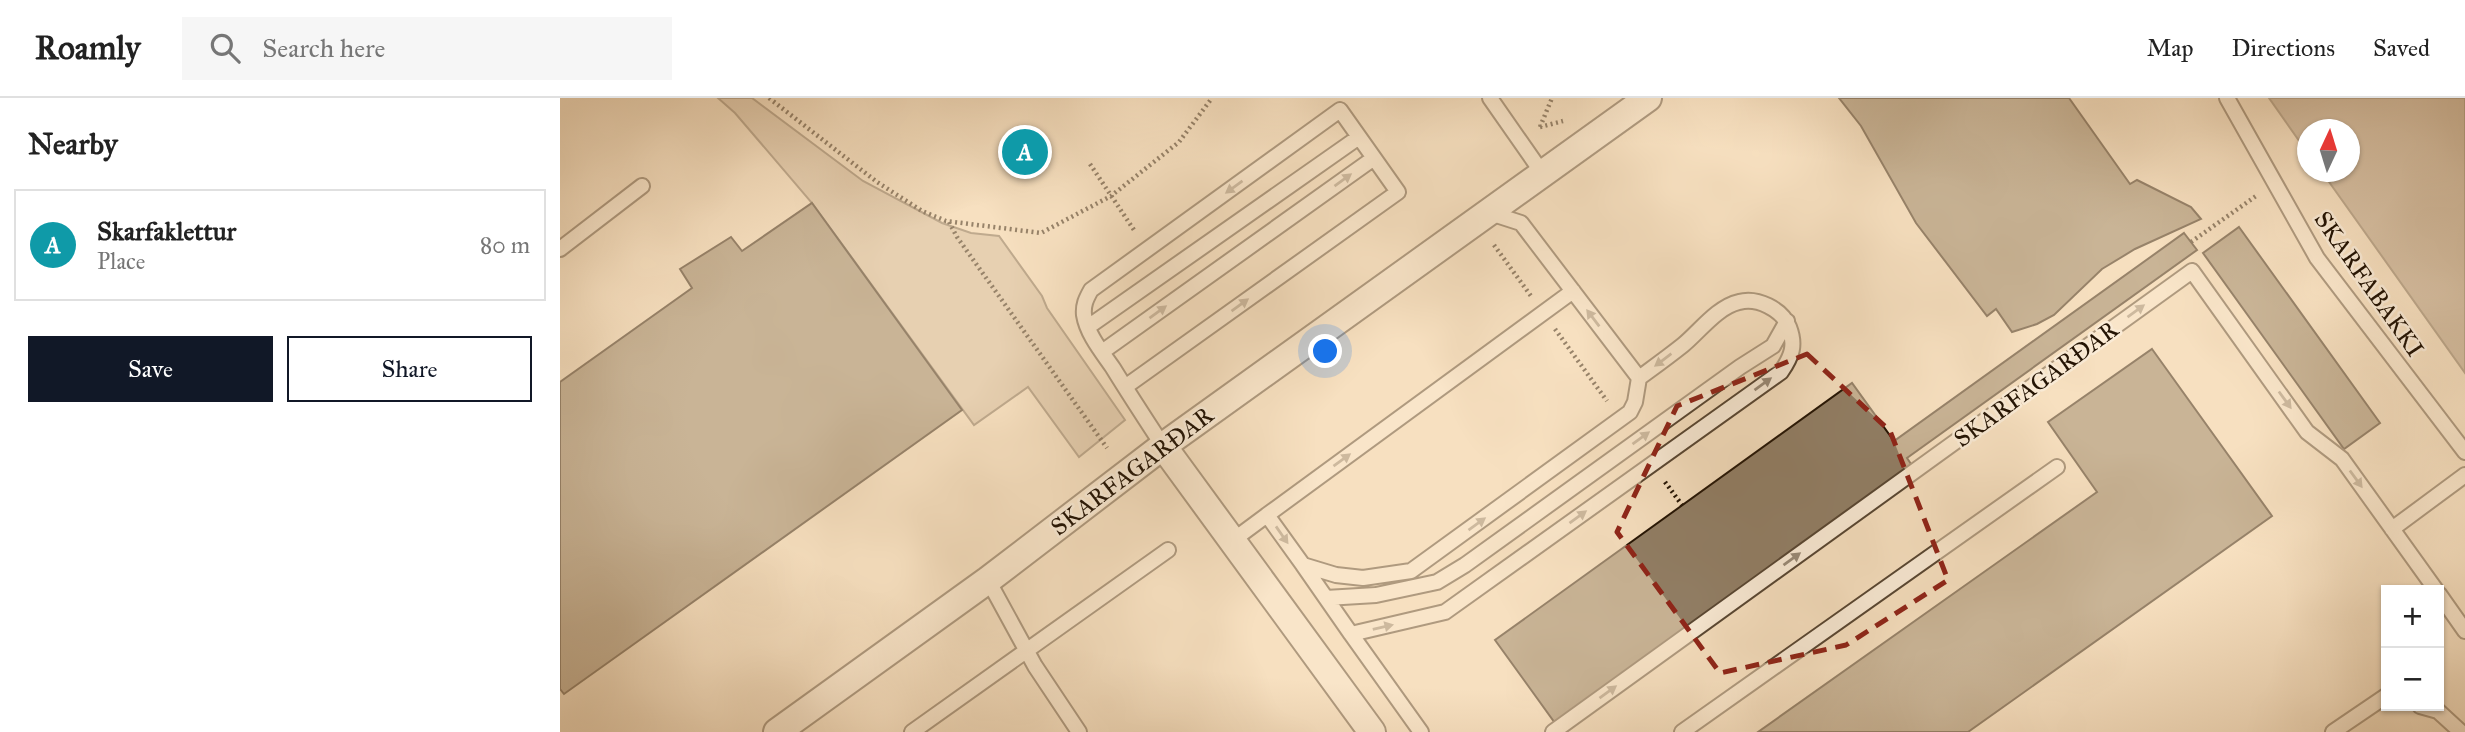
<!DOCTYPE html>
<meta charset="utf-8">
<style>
:root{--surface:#fff;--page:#f6f6f6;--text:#222;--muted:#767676;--line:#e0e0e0;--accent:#111827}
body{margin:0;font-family:"IM FELL Great Primer",serif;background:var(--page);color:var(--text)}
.controls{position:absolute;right:21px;bottom:21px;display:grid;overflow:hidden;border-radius:0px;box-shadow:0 2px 5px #0004}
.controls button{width:63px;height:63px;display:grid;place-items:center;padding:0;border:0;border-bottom:2px solid var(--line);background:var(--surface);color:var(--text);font:35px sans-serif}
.compass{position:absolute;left:1737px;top:21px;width:63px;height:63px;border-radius:50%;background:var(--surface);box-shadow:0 2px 5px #0004;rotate:4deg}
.you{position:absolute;left:766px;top:254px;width:24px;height:24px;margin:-18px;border:5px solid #fff;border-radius:50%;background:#1a73e8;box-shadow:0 0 0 10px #1a73e833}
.badge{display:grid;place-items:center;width:46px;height:46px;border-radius:50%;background:var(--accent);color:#fff;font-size:23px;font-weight:700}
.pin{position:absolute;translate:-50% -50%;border:4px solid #fff;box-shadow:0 2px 7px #0006}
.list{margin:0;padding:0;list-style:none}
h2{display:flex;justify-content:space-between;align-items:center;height:91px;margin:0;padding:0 28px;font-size:30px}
h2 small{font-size:23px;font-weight:400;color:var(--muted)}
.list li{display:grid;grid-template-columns:46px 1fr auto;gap:21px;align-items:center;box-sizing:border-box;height:112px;margin:0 14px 14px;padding:0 14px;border:2px solid var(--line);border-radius:0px}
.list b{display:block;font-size:26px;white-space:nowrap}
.list p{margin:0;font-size:23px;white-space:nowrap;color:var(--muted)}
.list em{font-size:23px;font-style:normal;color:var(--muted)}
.actions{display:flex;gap:14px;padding:21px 28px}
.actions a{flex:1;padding:16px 0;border:2px solid var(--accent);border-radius:0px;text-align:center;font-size:24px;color:var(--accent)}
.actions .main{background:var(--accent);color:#fff}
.icon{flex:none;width:38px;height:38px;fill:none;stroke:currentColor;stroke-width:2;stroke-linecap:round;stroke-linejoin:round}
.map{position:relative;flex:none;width:1905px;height:634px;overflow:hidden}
header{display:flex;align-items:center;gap:42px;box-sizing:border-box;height:98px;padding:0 35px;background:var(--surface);border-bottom:2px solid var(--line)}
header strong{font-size:33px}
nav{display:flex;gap:38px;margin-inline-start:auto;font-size:24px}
.search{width:490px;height:63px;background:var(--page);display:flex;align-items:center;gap:18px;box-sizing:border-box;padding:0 24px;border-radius:0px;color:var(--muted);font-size:26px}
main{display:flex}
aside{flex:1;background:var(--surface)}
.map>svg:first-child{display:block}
.green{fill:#d3bda0;stroke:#7b6852;stroke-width:2}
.water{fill:#af9a80;stroke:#77644e;stroke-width:2}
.building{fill:#917e65;stroke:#231303;stroke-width:2}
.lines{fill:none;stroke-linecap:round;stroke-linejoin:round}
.service-casing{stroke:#584632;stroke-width:18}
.minor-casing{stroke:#584632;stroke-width:30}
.path{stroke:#231303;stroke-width:4.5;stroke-dasharray:2 3.5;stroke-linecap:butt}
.service{stroke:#faebd6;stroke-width:14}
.minor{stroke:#faebd6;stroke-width:26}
.oneway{fill:#998a77}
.marked{fill:none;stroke:#8f2418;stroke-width:5;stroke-dasharray:14 9;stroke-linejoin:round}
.labels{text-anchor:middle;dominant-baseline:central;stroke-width:5;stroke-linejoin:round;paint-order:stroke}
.street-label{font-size:24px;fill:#231303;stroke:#faebd6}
</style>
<header>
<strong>Roamly</strong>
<div class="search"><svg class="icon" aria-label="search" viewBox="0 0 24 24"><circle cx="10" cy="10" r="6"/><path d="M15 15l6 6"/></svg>Search here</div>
<nav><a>Map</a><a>Directions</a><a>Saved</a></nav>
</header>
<main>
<aside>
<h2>Nearby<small></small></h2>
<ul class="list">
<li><span class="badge" style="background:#0f9aa8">A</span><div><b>Skarfaklettur</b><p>Place</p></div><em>80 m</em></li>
</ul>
<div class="actions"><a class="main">Save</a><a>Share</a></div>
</aside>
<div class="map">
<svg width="1905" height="634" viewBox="0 0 1905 634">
<rect width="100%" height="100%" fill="#f7e0c0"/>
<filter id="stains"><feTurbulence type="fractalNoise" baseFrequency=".00286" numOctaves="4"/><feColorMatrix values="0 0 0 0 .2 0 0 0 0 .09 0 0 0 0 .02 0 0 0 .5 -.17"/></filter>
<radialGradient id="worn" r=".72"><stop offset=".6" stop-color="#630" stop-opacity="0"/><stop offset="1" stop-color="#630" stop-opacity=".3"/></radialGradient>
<!-- green -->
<path class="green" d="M158,0H192L303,83L382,125L411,135L439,138L482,198L487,210L565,322L519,359L468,289L414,327L252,105L175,15Z"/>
<!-- water -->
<path class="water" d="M1709,0H1905V275L1762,74H1790V32H1748L1747,54Z"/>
<!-- building -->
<path class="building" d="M1279,0H1509L1570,86L1577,82L1631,109L1641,121L1575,151L1542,171L1494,217L1477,226L1452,234L1436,211L1427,218L1356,125L1301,28Z
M252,105L402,312L4,596L0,591V284L132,190L120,171L171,139L182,153Z
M1679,129L1820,325L1784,351L1643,155Z
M1624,135L1637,152L1347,360L1353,369L995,625L935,542L1292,285L1334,343Z
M1592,251L1712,418L1408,634H1198L1537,394L1488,324Z"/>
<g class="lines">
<!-- service casing -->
<g class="service-casing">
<path id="service" d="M930,0L983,76
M1667,0L1757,160L1905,354
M0,151L82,88
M528,229L799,39
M542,254L814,60L780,12L531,192C526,201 523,207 524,217C527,236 542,254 553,270C569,296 586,322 603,348
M565,289L838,94L814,60
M707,417L1013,193
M1832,431L1905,377
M672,443L707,417L743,467L776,477L803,480L851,473L1070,314L1075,304L1079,280L961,125L930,115
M743,467L791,536L885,514L1221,274C1232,258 1236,247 1229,229C1222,211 1197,199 1179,204C1157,209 1139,234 1123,247C1108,259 1094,269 1079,280
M428,482L475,568L519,634
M1879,496L1905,533
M766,500L816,497L877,484L905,467L1180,269L1213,248L1227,223
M791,536L861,634
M1860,608L1878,613L1901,634
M352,634L608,452
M993,634L1632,173L1747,334L1782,361L1876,492
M1122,634L1497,369
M1773,634L1826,598"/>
</g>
<!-- minor casing -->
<g class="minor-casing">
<path id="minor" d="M603,348L812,634
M217,634L428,482L603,348L1088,0"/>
</g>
<!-- path -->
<path class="path" d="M209,0L317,84L362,113L386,123L481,135L551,98L619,44L652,0
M980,29L1003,23
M980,29L992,0
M530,66L574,132
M389,124L397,139L547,350
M1631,144L1696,98
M934,147L971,198
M995,231L1047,303
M1105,384L1122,407"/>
<!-- service -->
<use href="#service" class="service"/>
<!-- minor -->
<use href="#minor" class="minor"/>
</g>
<!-- one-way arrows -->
<defs><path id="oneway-solid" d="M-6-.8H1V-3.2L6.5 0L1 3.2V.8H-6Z" transform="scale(1.75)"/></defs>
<g class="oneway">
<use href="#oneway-solid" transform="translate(783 82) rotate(-36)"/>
<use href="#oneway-solid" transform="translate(674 89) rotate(144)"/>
<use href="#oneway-solid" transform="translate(680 207) rotate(-36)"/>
<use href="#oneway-solid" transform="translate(1576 213) rotate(-36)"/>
<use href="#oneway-solid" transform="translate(598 214) rotate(-36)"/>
<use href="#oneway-solid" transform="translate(1033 220) rotate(-127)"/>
<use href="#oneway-solid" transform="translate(1103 262) rotate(143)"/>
<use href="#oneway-solid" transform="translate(1203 286) rotate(-36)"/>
<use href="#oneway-solid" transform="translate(1725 302) rotate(54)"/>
<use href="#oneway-solid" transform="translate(1081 340) rotate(-36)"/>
<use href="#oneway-solid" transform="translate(782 362) rotate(-36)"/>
<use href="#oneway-solid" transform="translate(1796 381) rotate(54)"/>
<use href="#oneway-solid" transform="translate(1018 419) rotate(-36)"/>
<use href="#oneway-solid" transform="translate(917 426) rotate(-36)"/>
<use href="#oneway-solid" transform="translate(722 437) rotate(55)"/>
<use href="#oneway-solid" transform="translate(1232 461) rotate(-36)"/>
<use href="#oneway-solid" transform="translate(823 529) rotate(-13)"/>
<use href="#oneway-solid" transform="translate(1048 594) rotate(-36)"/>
</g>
<!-- marked area -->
<path d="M0 0H1905V634H0ZM1247,256L1330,333L1388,482L1286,547L1160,575L1057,434L1117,308Z" fill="#f7e0c0" fill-opacity=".55" fill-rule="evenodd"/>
<path class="marked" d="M1247,256L1330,333L1388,482L1286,547L1160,575L1057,434L1117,308Z"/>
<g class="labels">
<!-- street labels -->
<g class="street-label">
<text transform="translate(1809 186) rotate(55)">SKARFABAKKI</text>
<text transform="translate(1476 286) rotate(-36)">SKARFAGARÐAR</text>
<text transform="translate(572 373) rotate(-37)">SKARFAGARÐAR</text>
</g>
</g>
<rect width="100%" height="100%" filter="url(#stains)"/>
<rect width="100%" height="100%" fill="url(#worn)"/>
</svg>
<div class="controls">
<button>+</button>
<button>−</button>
</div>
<svg class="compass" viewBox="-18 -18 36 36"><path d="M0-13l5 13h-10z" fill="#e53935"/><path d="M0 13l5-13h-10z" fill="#767676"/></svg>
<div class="you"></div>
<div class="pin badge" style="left:465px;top:54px;background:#0f9aa8">A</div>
</div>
</main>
